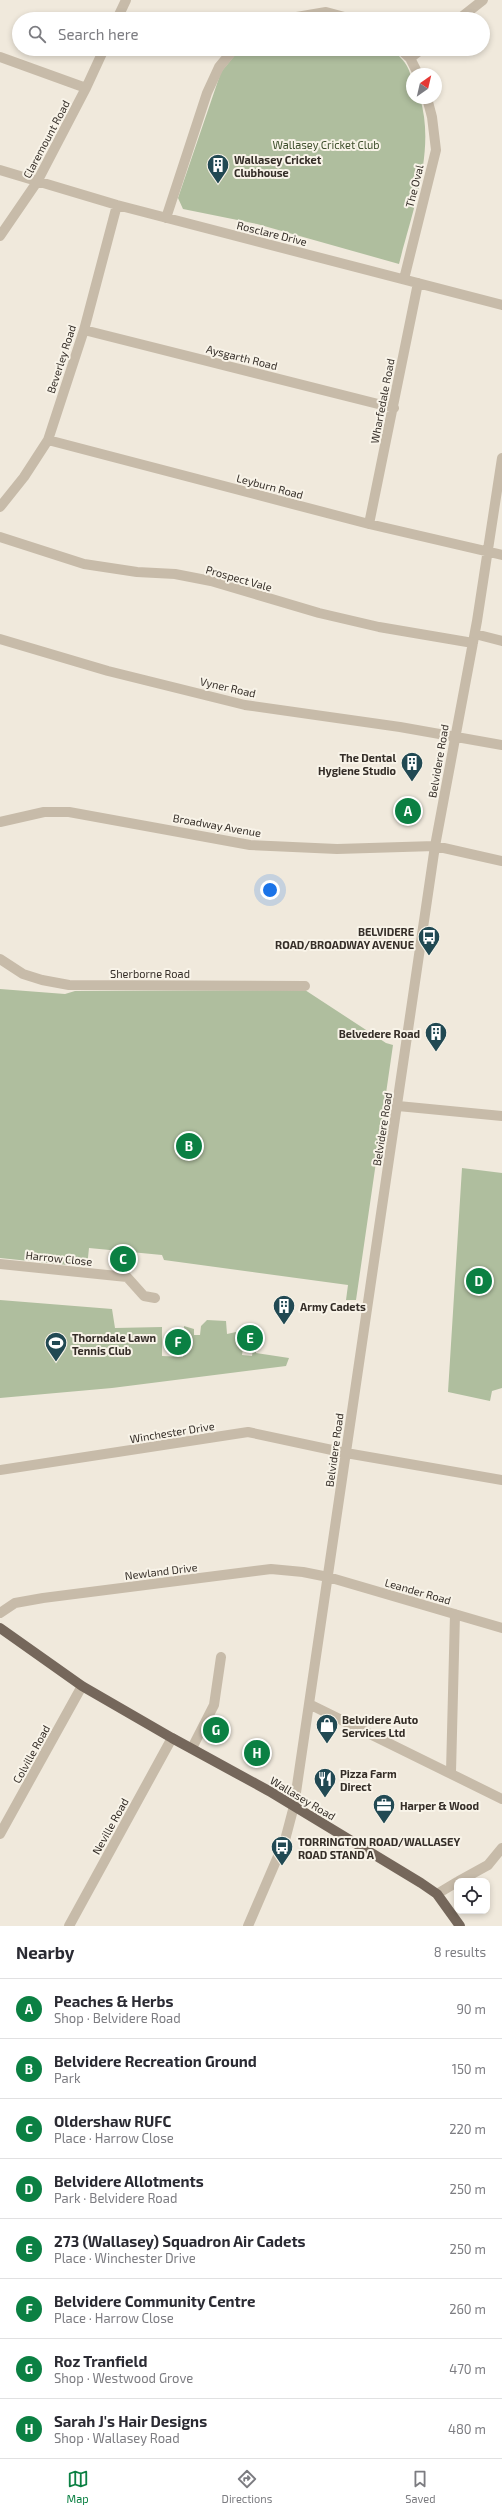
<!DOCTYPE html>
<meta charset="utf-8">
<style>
:root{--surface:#fff;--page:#f7f7f7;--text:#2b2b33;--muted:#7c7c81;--line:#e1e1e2;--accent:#0b8043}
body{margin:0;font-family:"Exo 2",sans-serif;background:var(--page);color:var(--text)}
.controls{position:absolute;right:12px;bottom:12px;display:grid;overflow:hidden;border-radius:8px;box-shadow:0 2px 6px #0003}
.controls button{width:36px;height:36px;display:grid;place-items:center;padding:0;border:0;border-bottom:1px solid var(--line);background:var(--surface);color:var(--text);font:20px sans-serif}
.compass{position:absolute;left:406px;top:68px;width:36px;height:36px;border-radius:50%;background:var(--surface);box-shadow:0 2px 6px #0003;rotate:34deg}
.you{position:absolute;left:270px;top:890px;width:14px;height:14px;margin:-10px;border:3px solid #fff;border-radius:50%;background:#1a73e8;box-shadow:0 0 0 6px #1a73e833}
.badge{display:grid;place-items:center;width:26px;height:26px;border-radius:50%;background:var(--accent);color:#fff;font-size:13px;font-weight:700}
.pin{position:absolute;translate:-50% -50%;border:2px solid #fff;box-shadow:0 1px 4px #0006}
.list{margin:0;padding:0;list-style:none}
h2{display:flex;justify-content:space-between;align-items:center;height:52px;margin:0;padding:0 16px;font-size:17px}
h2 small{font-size:13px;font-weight:400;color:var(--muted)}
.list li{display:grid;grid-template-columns:26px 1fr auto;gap:12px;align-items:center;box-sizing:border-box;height:60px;padding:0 16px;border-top:1px solid var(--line)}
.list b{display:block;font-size:15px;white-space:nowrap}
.list p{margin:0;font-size:13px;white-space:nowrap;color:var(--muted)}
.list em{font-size:13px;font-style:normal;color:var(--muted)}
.icon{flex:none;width:22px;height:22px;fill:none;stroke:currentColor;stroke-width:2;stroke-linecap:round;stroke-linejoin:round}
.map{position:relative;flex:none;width:502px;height:1926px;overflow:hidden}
.search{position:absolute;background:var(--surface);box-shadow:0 2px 6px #0003;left:12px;right:12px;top:12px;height:44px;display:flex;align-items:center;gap:10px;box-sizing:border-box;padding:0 14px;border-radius:22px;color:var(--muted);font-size:15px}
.sheet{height:532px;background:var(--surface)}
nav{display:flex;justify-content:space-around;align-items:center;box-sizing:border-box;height:56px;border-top:1px solid var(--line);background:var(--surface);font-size:11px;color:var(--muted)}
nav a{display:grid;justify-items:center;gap:2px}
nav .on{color:var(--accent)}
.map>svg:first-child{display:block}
.green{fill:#afbe9e}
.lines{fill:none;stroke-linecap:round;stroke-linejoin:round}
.minor{stroke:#c7bba9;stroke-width:10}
.major{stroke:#75675b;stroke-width:10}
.labels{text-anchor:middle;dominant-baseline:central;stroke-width:4;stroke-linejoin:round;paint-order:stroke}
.street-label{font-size:11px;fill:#352e28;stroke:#f8f3e8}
.park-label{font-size:11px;fill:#40512e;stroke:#f8f3e8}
.poi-label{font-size:11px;font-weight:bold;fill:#352e28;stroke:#f8f3e8;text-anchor:start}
</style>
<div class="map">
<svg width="502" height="1926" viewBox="0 0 502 1926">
<rect width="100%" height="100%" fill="#f0e9dc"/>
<!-- green -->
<path class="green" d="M240,49H392C411,67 412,72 412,98H420C436,151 412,212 399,264L257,224L183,209L178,198L221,72Z
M0,989L65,994L75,991L305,990L386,1043L393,1045L356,1300H346L348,1285L164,1260L162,1255L89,1248L87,1267L0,1258Z
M462,1168L502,1173V1388L492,1391L490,1401L448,1392Z
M0,1300L112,1309L115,1328L162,1327V1356L183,1357L184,1326L194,1329V1335H200L201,1326L207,1320L226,1321L227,1334L236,1332L245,1334L242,1355L252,1356L253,1349L256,1350V1353L289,1358L286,1366L112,1388L0,1398Z"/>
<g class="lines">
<!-- minor -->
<path class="minor" d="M117,19L126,0
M285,19L326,12L352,19
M459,19L483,0
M400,49L410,58L418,74
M0,57L86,88
M410,58L422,49
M0,170L117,205L502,305
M166,218L207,93L219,67L234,49
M0,236L37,182L86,88L104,49
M404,279L436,150L432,117L427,98
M84,330L394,408
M48,440L369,524L502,555
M0,507L24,477L48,440L84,330L117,205
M369,524L418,283
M0,537L84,564L137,572L175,574L211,581L319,613L379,627L473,643
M475,634L502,641
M0,639L108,671L245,705L400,727L502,745
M0,822L44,812H69L250,845L337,849L435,846L502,861
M0,959L23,974L42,980L69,985L305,986
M398,1106L502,1116
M0,1264L127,1277L144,1296L155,1298
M0,1470L248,1432L346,1453L502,1480
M0,1613L15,1603L43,1598L271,1569L303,1572L328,1577L502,1628
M309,1704L502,1799
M192,1748L214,1705L221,1657
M451,1772L455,1614
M0,1834L82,1686
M459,1881L488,1865L502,1848
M437,1894L457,1882
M69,1926L172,1738
M248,1926L285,1840L294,1806L435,846L477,621L502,458"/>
<!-- major -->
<path class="major" d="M0,1628L82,1686L172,1738L269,1791L421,1883L437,1894L460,1926"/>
</g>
<!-- icons -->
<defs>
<g id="building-pin" transform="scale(1.15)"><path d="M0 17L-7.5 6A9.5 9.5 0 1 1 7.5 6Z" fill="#214953" stroke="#f8f3e8"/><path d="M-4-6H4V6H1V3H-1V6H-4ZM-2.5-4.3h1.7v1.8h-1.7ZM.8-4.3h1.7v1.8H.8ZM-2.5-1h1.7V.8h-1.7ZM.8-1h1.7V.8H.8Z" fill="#fff"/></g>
<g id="bus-pin" transform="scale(1.15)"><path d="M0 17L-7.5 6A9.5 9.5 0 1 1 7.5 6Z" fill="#214953" stroke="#f8f3e8"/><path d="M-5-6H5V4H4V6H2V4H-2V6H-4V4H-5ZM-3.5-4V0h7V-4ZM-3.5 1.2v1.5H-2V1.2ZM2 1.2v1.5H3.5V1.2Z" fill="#fff"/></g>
<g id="stadium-pin" transform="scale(1.15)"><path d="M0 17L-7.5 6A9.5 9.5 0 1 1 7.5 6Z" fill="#214953" stroke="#f8f3e8"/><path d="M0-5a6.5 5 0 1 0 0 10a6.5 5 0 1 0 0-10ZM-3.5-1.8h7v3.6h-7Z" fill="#fff"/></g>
<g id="shop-pin" transform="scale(1.15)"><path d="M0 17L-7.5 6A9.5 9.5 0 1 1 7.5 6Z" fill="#214953" stroke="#f8f3e8"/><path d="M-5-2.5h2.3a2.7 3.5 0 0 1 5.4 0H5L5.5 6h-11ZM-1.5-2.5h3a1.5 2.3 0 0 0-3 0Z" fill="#fff"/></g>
<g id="restaurant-pin" transform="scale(1.15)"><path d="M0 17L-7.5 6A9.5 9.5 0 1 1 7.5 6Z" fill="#214953" stroke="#f8f3e8"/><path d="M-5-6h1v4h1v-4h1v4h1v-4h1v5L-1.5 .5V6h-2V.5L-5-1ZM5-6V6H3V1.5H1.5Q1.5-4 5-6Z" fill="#fff"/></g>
<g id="office-pin" transform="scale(1.15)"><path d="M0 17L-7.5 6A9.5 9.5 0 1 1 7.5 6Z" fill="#214953" stroke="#f8f3e8"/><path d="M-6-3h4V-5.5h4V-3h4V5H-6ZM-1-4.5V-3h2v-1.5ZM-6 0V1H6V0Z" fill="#fff"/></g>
</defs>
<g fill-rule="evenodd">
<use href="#building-pin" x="218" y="165"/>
<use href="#building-pin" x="412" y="763"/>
<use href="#bus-pin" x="429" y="937"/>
<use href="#building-pin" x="436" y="1033"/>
<use href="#building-pin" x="284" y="1306"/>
<use href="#stadium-pin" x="56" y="1343"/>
<use href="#shop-pin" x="327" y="1725"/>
<use href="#restaurant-pin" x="325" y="1779"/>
<use href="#office-pin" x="384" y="1805"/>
<use href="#bus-pin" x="282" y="1847"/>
</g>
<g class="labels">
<!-- street labels -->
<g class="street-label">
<text transform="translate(46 139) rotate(-62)">Claremount Road</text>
<text transform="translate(414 186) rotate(-76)">The Oval</text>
<text transform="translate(272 233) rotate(14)">Rosclare Drive</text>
<text transform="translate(242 357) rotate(14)">Aysgarth Road</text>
<text transform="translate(61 359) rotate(-72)">Beverley Road</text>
<text transform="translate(382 401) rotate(-79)">Wharfedale Road</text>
<text transform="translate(270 486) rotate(15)">Leyburn Road</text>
<text transform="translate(239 578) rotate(16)">Prospect Vale</text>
<text transform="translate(228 687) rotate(13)">Vyner Road</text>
<text transform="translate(438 761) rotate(-80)">Belvidere Road</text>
<text transform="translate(217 825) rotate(10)">Broadway Avenue</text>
<text x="150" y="973">Sherborne Road</text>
<text transform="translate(382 1129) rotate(-81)">Belvidere Road</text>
<text transform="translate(59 1258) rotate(6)">Harrow Close</text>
<text transform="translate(172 1432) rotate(-9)">Winchester Drive</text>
<text transform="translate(334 1450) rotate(-82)">Belvidere Road</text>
<text transform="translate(161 1571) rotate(-7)">Newland Drive</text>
<text transform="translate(418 1591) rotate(16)">Leander Road</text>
<text transform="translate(31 1754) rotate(-61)">Colville Road</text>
<text transform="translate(303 1798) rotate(31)">Wallasey Road</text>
<text transform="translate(110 1826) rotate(-61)">Neville Road</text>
</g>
<!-- park labels -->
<g class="park-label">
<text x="326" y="144">Wallasey Cricket Club</text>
</g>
<!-- poi labels -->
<g class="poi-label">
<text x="234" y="159">Wallasey Cricket<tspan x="234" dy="13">Clubhouse</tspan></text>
<text x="396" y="757" text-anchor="end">The Dental<tspan x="396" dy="13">Hygiene Studio</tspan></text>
<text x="414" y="931" text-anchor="end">BELVIDERE<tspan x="414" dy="13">ROAD/BROADWAY AVENUE</tspan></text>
<text x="420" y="1033" text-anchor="end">Belvedere Road</text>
<text x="300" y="1306">Army Cadets</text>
<text x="72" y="1337">Thorndale Lawn<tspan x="72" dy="13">Tennis Club</tspan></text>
<text x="342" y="1719">Belvidere Auto<tspan x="342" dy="13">Services Ltd</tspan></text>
<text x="340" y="1773">Pizza Farm<tspan x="340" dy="13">Direct</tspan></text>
<text x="400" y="1805">Harper &amp; Wood</text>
<text x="298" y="1841">TORRINGTON ROAD/WALLASEY<tspan x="298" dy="13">ROAD STAND A</tspan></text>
</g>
</g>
</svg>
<div class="controls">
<button><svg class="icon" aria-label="locate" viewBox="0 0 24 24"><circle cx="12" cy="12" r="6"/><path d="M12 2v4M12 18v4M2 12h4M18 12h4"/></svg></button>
</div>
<svg class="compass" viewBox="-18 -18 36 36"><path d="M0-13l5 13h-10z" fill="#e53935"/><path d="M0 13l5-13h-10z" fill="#7c7c81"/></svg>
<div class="you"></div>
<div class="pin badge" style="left:408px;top:811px">A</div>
<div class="pin badge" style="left:189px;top:1146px">B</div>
<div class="pin badge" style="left:123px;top:1259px">C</div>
<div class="pin badge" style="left:479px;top:1281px">D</div>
<div class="pin badge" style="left:250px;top:1338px">E</div>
<div class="pin badge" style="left:178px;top:1342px">F</div>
<div class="pin badge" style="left:216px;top:1730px">G</div>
<div class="pin badge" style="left:257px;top:1753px">H</div>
<div class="search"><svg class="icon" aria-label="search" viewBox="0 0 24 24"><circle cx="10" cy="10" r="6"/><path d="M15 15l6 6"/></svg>Search here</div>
</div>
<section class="sheet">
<h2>Nearby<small>8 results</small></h2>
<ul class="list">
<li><span class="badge">A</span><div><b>Peaches &amp; Herbs</b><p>Shop · Belvidere Road</p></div><em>90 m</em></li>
<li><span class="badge">B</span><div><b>Belvidere Recreation Ground</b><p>Park</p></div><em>150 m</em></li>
<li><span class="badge">C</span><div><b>Oldershaw RUFC</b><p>Place · Harrow Close</p></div><em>220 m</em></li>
<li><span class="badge">D</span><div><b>Belvidere Allotments</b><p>Park · Belvidere Road</p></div><em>250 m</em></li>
<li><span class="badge">E</span><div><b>273 (Wallasey) Squadron Air Cadets</b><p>Place · Winchester Drive</p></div><em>250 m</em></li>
<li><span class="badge">F</span><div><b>Belvidere Community Centre</b><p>Place · Harrow Close</p></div><em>260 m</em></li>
<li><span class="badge">G</span><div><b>Roz Tranfield</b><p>Shop · Westwood Grove</p></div><em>470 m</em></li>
<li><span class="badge">H</span><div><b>Sarah J's Hair Designs</b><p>Shop · Wallasey Road</p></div><em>480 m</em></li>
</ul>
</section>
<nav>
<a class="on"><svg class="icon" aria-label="map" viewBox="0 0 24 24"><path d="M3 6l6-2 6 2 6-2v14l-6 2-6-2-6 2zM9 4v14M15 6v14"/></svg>Map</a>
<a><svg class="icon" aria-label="directions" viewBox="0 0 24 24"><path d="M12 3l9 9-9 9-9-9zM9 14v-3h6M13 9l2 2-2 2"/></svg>Directions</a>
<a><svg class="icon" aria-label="saved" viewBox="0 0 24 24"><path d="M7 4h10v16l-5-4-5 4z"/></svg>Saved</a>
</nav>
